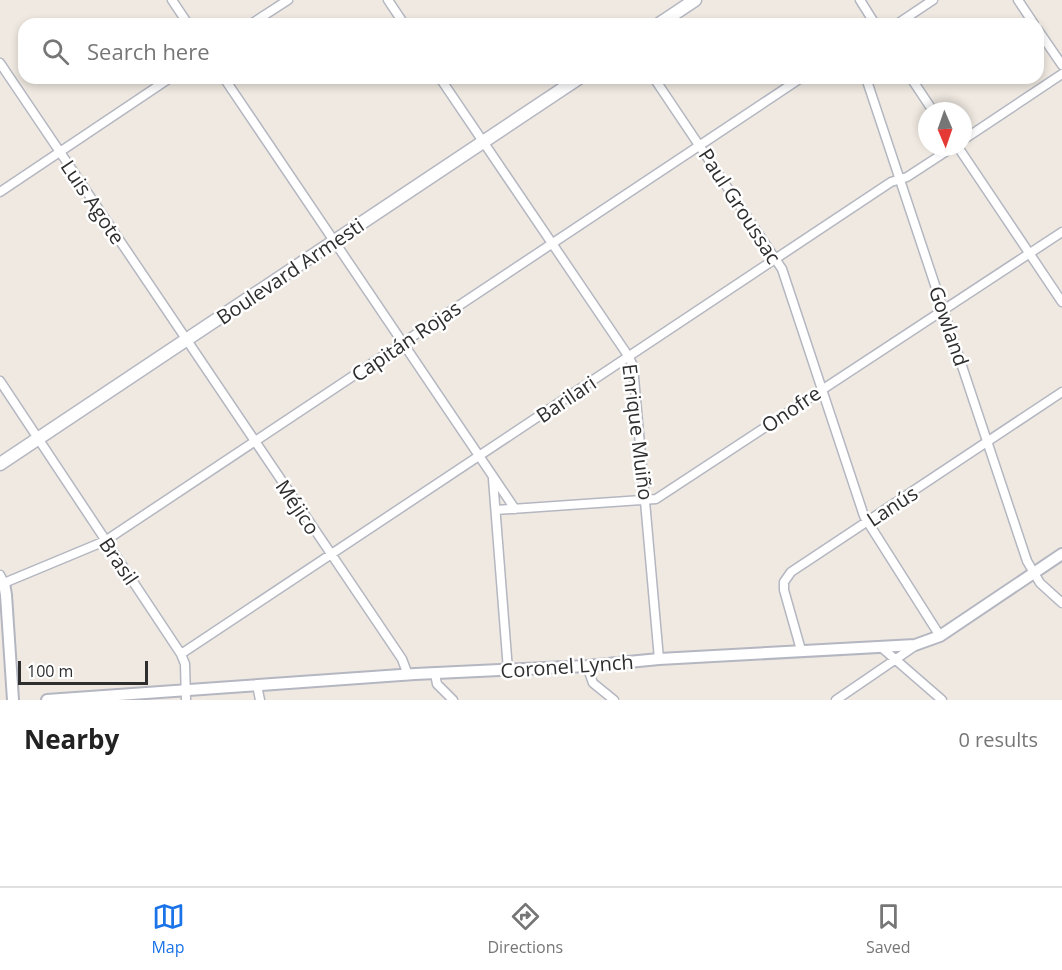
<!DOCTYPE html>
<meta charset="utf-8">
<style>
:root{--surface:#fff;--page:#f2f2f2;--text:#222;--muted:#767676;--line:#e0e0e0;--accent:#1a73e8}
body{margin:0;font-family:"Open Sans",sans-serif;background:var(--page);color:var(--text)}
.compass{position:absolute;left:918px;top:102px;width:54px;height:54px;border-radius:50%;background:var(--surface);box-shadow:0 3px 9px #0003;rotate:178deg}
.scale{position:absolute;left:18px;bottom:15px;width:130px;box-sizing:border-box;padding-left:6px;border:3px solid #2e2e2e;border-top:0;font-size:16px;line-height:21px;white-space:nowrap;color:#2e2e2e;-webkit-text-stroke:4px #fff;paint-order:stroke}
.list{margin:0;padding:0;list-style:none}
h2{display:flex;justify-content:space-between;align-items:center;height:78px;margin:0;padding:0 24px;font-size:26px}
h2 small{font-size:20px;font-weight:400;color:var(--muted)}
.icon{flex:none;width:33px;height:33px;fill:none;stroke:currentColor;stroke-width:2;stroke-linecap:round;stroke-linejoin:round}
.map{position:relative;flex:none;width:1062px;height:700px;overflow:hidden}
.search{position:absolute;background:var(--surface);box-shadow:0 3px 9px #0003;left:18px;right:18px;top:18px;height:66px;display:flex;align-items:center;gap:15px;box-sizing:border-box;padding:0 21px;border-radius:18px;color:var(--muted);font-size:22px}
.sheet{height:186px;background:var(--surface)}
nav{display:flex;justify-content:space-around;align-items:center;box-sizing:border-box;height:84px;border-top:2px solid var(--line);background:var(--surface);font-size:16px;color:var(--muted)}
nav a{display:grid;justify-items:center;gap:3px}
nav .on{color:var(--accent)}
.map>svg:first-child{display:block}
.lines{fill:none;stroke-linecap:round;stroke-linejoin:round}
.minor-casing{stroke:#b4b7c1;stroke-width:11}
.tertiary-casing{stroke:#b4b7c1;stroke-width:14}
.secondary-casing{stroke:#b4b7c1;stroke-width:15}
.minor{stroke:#fff;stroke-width:8}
.tertiary{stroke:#fff;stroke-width:10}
.secondary{stroke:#fff;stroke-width:12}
.labels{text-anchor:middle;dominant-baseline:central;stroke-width:5;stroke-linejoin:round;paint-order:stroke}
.street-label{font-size:20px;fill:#2e2e2e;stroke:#fff}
</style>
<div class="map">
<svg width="1062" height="700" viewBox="0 0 1062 700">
<rect width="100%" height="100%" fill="#efe9e1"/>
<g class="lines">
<!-- minor casing -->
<g class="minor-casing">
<path id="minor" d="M172,0L188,24
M388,0L404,24
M860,0L875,24
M1018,0L1034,24
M251,24L288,0
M897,24L933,0
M1038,30L1062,65
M0,63L402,659L408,675
M224,78L515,509
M440,78L629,357L633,366L659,659
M654,78L782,269L864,516L940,636
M866,78L1027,561L1040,583L1062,603
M911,78L933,111
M963,140L1062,74
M958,147L1062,302
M0,192L170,78
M0,381L181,654L185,664L186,700
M493,479L508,670
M496,510L656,499L1062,232
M0,575L4,583L105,541L801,78
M881,647L942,700
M801,650L784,590V582L791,572L1062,392
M181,654L891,182L907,177L953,147
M587,666L593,683L614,700
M435,674L437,684L453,700
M257,685L260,700
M836,700L915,646"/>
</g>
<!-- tertiary casing -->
<g class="tertiary-casing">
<path id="tertiary" d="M0,584L4,583L6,595L13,700
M47,700L415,674L587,666L659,659L915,645L940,636L1062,554"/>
</g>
<!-- secondary casing -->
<g class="secondary-casing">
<path id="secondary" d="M659,24L695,0
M0,464L579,78"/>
</g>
<!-- minor -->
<use href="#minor" class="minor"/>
<!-- tertiary -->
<use href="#tertiary" class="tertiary"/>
<!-- secondary -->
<use href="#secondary" class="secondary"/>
</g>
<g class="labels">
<!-- street labels -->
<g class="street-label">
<text transform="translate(93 202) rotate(56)">Luis Agote</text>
<text transform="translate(740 206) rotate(57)">Paul Groussac</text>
<text transform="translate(290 271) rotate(-34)">Boulevard Armesti</text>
<text transform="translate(949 326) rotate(71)">Gowland</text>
<text transform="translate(406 341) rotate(-34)">Capitán Rojas</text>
<text transform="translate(566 399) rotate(-34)">Barilari</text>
<text transform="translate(791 409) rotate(-34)">Onofre</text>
<text transform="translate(638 432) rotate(83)">Enrique Muiño</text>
<text transform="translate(892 506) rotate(-33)">Lanús</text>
<text transform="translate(298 507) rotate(56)">Méjico</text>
<text transform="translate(119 561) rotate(56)">Brasil</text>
<text transform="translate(567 666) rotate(-4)">Coronel Lynch</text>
</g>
</g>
</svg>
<svg class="compass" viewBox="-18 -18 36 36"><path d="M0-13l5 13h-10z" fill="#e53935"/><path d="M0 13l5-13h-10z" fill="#767676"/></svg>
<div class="scale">100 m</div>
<div class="search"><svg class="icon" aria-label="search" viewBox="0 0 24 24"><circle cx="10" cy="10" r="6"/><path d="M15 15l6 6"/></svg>Search here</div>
</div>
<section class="sheet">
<h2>Nearby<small>0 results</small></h2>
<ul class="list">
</ul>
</section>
<nav>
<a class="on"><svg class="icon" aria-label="map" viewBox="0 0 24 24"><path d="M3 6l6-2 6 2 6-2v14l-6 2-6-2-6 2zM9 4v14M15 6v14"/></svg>Map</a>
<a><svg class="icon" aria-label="directions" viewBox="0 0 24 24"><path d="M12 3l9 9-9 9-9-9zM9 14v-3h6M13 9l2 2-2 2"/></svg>Directions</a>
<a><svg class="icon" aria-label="saved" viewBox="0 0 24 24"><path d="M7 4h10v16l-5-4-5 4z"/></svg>Saved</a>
</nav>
